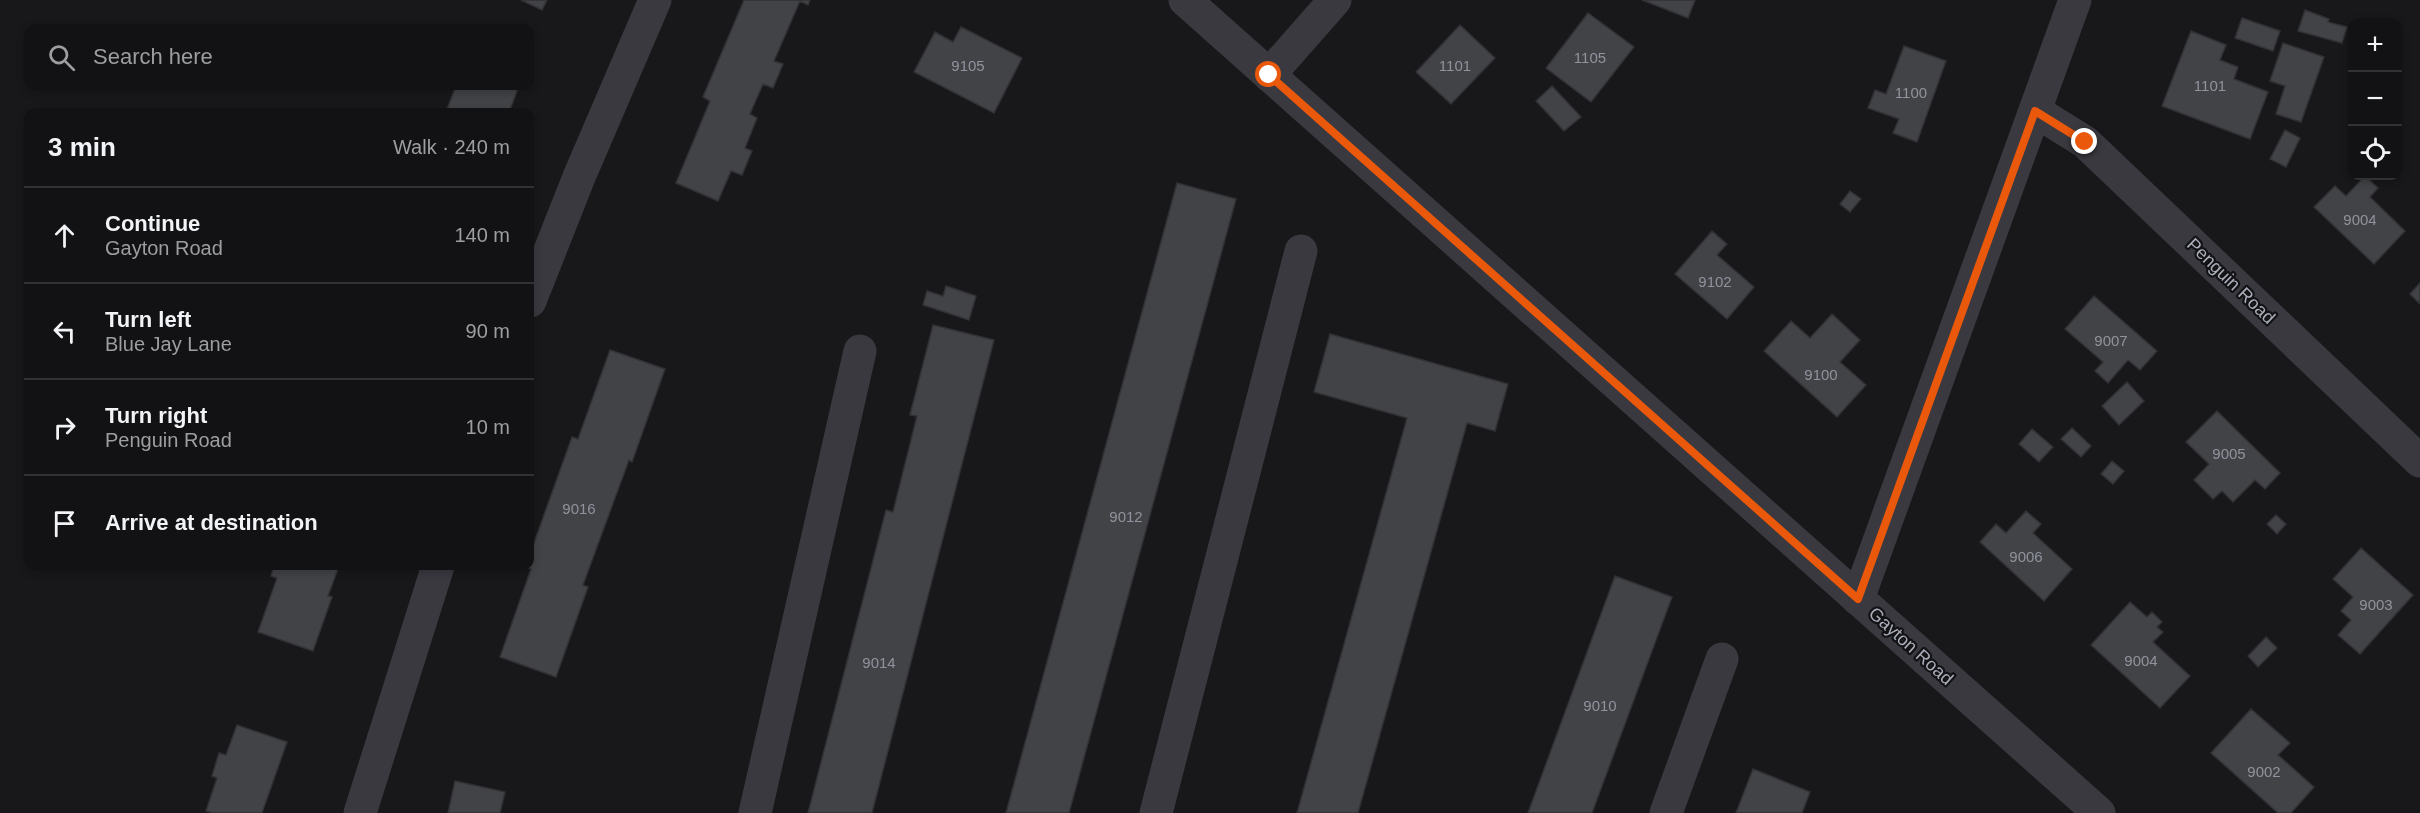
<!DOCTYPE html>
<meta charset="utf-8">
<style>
:root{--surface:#121214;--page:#1f2022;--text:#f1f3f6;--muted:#9c9ea0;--line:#313234}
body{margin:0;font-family:Arial,sans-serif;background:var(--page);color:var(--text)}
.controls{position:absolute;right:18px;top:18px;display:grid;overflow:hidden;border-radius:12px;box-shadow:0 3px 9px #0003}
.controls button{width:54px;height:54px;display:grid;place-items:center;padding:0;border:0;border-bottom:2px solid var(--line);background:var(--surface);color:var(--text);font:30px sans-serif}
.stop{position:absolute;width:18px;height:18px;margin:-14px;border:4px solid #ea580c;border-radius:50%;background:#fff}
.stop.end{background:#ea580c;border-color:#fff;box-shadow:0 2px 6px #0008}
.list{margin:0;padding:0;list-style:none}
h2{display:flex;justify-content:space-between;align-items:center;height:78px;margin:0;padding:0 24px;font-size:26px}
h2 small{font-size:20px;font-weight:400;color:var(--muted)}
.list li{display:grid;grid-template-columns:39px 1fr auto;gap:18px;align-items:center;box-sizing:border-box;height:96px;padding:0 24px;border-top:2px solid var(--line)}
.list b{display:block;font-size:22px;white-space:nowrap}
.list p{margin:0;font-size:20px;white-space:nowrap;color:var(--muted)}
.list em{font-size:20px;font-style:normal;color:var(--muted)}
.icon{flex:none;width:33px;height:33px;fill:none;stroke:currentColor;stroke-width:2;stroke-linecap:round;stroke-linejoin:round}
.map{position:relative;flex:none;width:2420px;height:813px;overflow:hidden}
.search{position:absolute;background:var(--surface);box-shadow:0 3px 9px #0003;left:24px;top:24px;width:510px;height:66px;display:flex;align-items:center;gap:15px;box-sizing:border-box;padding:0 21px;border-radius:12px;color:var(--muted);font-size:22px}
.panel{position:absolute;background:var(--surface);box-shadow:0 3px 9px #0003;left:24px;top:108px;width:510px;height:462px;border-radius:12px}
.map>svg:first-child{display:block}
.building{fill:#424347;stroke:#323236;stroke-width:1.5}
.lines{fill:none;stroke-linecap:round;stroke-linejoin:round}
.minor{stroke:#39393f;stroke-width:33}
.tertiary{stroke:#39393f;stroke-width:33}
.route{stroke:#ea580c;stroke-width:8}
.labels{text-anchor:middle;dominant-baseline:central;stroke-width:4.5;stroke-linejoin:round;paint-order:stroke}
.number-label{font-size:15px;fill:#90939d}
.street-label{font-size:18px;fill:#aaaeba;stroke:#131315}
</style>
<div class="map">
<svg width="2420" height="813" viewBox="0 0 2420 813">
<rect width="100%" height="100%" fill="#18181a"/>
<!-- building -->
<path class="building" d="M521,0H547L542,10Z
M744,0H810L808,5L800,1L774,61L783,64L773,88L763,84L750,114L757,118L745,148L752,151L742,175L731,171L718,201L676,183L710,101L703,97Z
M1642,0H1695L1688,18Z
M2305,10L2329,19L2328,22L2347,27L2342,43L2298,31Z
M1588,13L1634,47L1591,102L1546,68Z
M2242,18L2280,31L2273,51L2235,38Z
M1460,25L1495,58L1451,104L1416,72Z
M961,27L1022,58L994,113L914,72L935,32L953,42Z
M2191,31L2226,45L2220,60L2238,67L2234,79L2268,92L2250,139L2162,106Z
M2283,43L2324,57L2301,122L2276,114L2285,86L2270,81Z
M1904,46L1946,61L1917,142L1893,133L1899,119L1868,108L1875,90L1886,94Z
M456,86H519L509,112H446Z
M1552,86L1581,117L1564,131L1536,101Z
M2285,130L2300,138L2286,167L2270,159Z
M2365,176L2378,188L2370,197L2405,231L2374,264L2314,207L2335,186L2346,196Z
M1177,183L1236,199L1069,813H1006Z
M1850,191L1861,199L1850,212L1840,204Z
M1712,231L1727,244L1717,255L1754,287L1727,319L1675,274Z
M2420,283V304L2410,294Z
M946,286L976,296L969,320L923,305L927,291L943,296Z
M2094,296L2157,351L2140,370L2128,360L2108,383L2095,371L2103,362L2065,329Z
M1832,314L1860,340L1840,362L1866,385L1837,417L1764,351L1791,321L1810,338Z
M933,325L994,340L872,813H808L886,510L893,512L917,416L910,415Z
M1330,334L1508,384L1495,431L1467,423L1358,813H1297L1407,418L1314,392Z
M610,350L665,369L632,462L629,460L583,585L588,587L556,677L500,657L531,569L525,566H530V554L572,437L578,439Z
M2127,382L2144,401L2119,425L2102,406Z
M2217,411L2280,473L2265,489L2255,480L2233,502L2222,491L2213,499L2194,480L2209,464L2186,442Z
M2072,428L2091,446L2081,457L2061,439Z
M2032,429L2053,447L2039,462L2019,444Z
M2112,461L2124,471L2113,484L2101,474Z
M2026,511L2041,524L2033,533L2072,569L2044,601L1980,542L1996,524L2006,533Z
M2276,515L2286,524L2277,534L2267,524Z
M2361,548L2413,595L2360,654L2338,635L2351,620L2341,611L2353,597L2333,579Z
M274,566H339L328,596L332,597L313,651L258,632L277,578L271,576Z
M1615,576L1672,597L1592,813H1528Z
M2130,602L2147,617L2152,612L2162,622L2157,627L2163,632L2153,642L2190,676L2160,708L2091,645Z
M2266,637L2277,648L2258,667L2248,656Z
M2251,709L2290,743L2278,755L2314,787L2291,813H2278L2211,753Z
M237,725L287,742L262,813H213L206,811L217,778L212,776L219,753L226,755Z
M1753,769L1810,792L1802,813H1736Z
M455,781L505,792L500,813H448Z"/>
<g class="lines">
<!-- minor -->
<path class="minor" d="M1269,75L1335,0
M2035,111L2085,142L2420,461
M530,301L579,177L655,0
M1858,599L2075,0
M360,813L438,566
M755,813L860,351
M1156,813L1301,251
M1666,813L1722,659"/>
<!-- tertiary -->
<path class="tertiary" d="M1185,0L2099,813"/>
</g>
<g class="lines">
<!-- route -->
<path class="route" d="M1269,75L1858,599L2035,111L2085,142"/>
</g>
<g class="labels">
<!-- number labels -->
<g class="number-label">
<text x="1590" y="57">1105</text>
<text x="968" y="65">9105</text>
<text x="1455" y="65">1101</text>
<text x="2210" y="85">1101</text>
<text x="1911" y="92">1100</text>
<text x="2360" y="219">9004</text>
<text x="1715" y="281">9102</text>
<text x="2111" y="340">9007</text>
<text x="1821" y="374">9100</text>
<text x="2229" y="453">9005</text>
<text x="579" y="508">9016</text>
<text x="1126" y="516">9012</text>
<text x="2026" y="556">9006</text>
<text x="2376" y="604">9003</text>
<text x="2141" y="660">9004</text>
<text x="879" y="662">9014</text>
<text x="1600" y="705">9010</text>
<text x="2264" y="771">9002</text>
</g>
<!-- street labels -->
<g class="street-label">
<text transform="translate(2231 281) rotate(44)">Penguin Road</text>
<text transform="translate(1911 646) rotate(42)">Gayton Road</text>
</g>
</g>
</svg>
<div class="controls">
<button>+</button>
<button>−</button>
<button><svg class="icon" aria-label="locate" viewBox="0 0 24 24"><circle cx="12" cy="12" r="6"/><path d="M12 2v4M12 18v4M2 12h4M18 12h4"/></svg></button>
</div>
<div class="stop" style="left:1269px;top:75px"></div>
<div class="stop end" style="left:2085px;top:142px"></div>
<div class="search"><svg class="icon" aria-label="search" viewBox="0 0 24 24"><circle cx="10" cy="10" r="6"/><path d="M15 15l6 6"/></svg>Search here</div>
<section class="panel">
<h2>3 min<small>Walk · 240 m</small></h2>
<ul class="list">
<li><svg class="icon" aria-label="ahead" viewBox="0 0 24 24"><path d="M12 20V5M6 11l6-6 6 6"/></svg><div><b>Continue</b><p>Gayton Road</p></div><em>140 m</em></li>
<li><svg class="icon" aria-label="left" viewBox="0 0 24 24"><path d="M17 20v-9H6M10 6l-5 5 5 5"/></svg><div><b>Turn left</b><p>Blue Jay Lane</p></div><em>90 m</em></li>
<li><svg class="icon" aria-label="right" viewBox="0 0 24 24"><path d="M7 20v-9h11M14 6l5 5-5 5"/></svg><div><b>Turn right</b><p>Penguin Road</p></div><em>10 m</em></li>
<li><svg class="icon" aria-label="arrive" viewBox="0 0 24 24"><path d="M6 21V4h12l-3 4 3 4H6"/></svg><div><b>Arrive at destination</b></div></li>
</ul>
</section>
</div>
